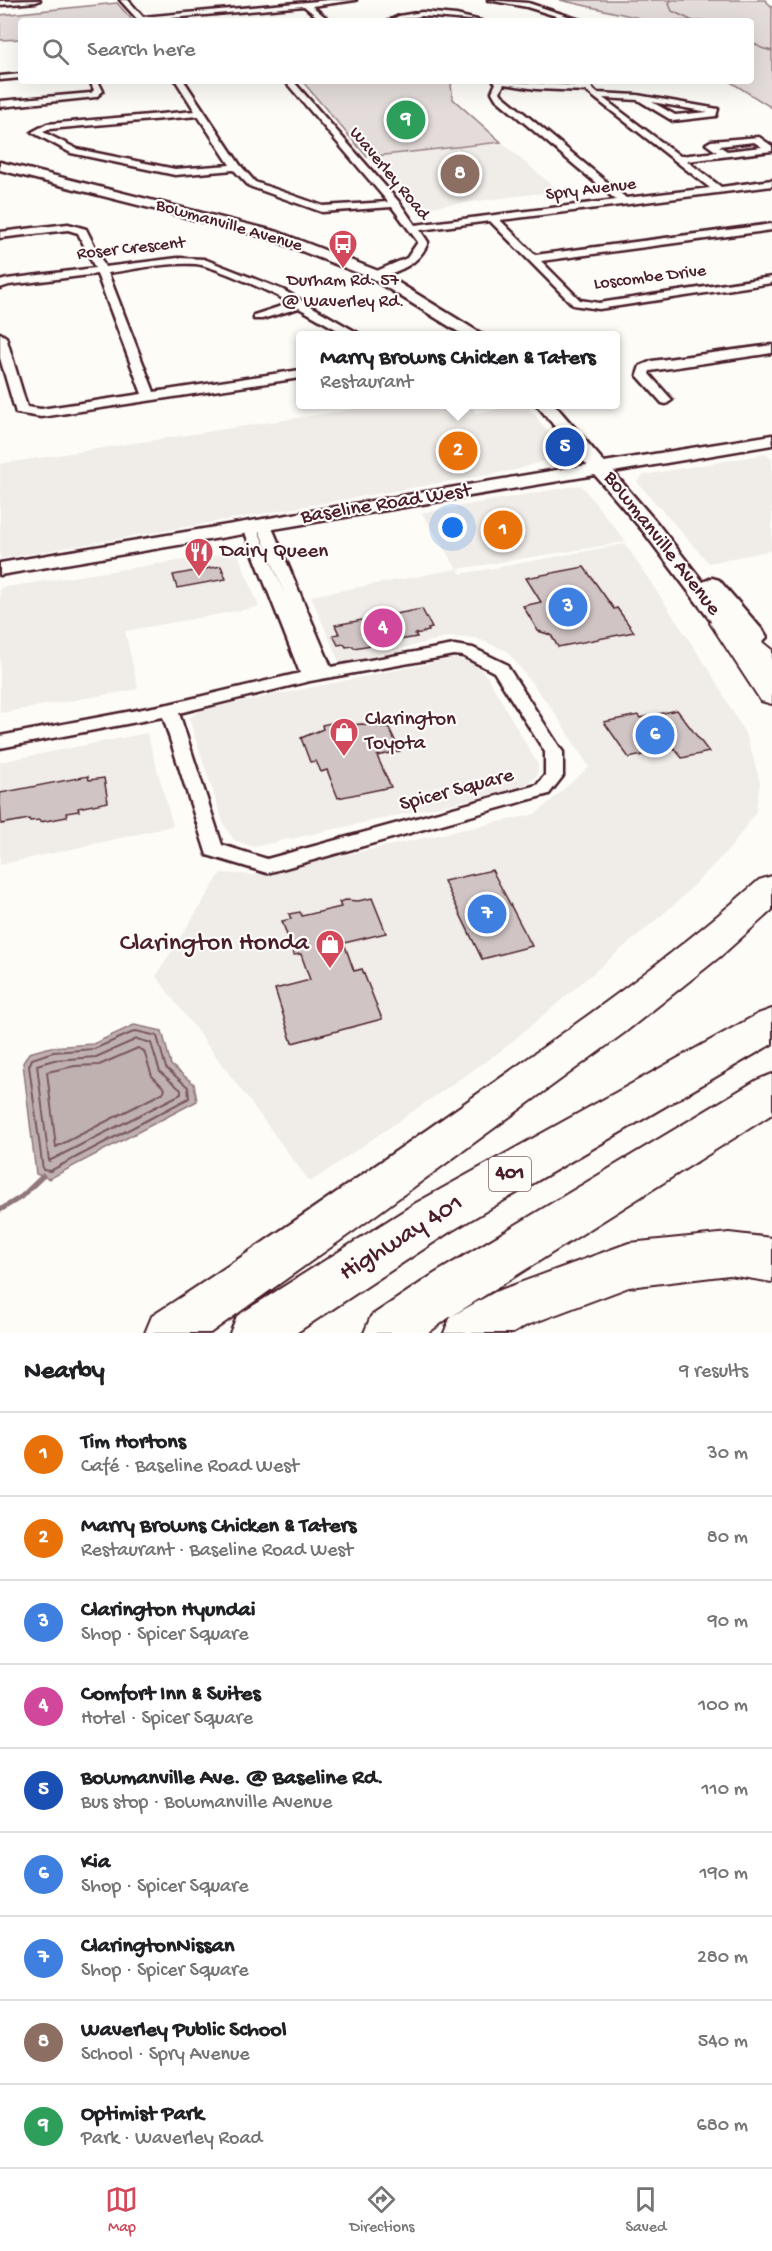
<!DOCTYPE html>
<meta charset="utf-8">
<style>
:root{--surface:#fff;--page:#f6f6f6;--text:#202124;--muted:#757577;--line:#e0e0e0;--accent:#d1495b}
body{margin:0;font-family:"Gochi Hand",sans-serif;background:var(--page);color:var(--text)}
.you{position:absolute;left:453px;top:528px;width:21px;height:21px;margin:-15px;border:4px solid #fff;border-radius:50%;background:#1a73e8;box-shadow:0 0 0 9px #1a73e833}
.badge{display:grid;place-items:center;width:39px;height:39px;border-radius:50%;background:var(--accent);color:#fff;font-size:20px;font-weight:700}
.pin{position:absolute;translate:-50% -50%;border:3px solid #fff;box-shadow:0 2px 6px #0006}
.popup{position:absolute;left:296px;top:331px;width:324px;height:78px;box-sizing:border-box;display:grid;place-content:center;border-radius:6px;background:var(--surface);filter:drop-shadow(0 2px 4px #0005);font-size:20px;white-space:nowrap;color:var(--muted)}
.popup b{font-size:22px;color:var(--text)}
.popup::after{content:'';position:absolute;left:50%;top:100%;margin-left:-12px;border:12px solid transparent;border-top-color:var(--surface)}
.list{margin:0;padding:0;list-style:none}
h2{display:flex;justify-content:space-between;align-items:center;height:78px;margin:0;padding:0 24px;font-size:26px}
h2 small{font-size:20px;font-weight:400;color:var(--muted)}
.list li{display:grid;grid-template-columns:39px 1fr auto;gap:18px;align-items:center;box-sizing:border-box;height:84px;padding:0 24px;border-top:2px solid var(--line)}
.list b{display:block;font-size:22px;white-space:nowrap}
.list p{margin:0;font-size:20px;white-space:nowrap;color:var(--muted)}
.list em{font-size:20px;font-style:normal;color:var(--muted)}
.icon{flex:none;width:33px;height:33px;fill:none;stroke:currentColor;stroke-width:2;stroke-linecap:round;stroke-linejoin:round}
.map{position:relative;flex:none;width:772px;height:1333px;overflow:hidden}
.search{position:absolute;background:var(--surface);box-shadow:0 6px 24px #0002;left:18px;right:18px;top:18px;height:66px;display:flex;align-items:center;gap:15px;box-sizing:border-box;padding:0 21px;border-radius:6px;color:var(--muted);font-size:22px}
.sheet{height:834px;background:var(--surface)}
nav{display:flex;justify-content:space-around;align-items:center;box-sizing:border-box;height:84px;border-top:2px solid var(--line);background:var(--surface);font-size:16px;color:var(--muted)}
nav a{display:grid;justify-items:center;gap:3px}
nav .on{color:var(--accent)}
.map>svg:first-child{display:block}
.built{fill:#f0ece8}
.green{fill:#e3dcda;stroke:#967e82;stroke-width:1.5}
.water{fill:#c0b1b1;stroke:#91777b;stroke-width:1.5}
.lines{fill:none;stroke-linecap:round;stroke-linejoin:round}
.shore{stroke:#795961;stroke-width:2}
.stream-far1{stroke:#91777b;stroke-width:1.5}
.stream{stroke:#91777b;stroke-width:5}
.building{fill:#d0c5c4;stroke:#4a1f2b;stroke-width:1.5}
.street-casing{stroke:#4a1f2b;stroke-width:5}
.secondary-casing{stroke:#4a1f2b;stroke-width:5}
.highway-casing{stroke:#4a1f2b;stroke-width:4}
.street{fill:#fdfcf7;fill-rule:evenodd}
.secondary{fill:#fdfcf7;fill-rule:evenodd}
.highway{fill:#fdfcf7;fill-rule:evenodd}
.labels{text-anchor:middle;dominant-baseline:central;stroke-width:4.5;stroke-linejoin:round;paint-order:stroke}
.far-street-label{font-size:18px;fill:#4a1f2b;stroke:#fdfcf7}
.far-poi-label{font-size:18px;fill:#4a1f2b;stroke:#fdfcf7}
.shield{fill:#fdfcf7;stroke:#806168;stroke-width:1.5}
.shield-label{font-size:20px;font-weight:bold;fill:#4a1f2b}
.street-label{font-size:21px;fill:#4a1f2b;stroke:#fdfcf7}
.poi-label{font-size:21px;fill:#4a1f2b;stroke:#fdfcf7;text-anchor:start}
.near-poi-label{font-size:26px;fill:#4a1f2b;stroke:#fdfcf7;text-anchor:end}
.near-street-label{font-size:26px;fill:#4a1f2b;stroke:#fdfcf7}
</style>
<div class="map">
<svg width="772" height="1333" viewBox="0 0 772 1333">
<rect width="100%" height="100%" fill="#fdfcf7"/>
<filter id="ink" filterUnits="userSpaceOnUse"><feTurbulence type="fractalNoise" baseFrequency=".0167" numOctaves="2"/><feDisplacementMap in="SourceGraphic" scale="12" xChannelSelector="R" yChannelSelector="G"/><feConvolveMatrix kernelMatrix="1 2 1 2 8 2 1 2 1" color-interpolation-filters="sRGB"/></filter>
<g filter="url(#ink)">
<!-- built -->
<path class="built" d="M501,142L559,191L412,209L367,157Z
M387,404L472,405L476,413L526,405L567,454L515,470L0,559V464Z
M766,454L772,459V550L709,563L637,482L643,475Z
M581,485L626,542L458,569L461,574L625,544L711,673L747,737L760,782L755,813L731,847L676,903L502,1050L310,1182L156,976L221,873L253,875L536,814L589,767L553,710L507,651L476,638L447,637L340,664L311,596L457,569L422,513Z
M237,552L259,607L125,631L138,689L0,713V588Z
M456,658L473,663L487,676L538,765L537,776L521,788L253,847L234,840L224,825L189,718L201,710Z
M147,733L173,826L0,865V762Z"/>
<!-- green -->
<path class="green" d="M560,0H765L772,7V108L729,81H751V21H643L639,18Z
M117,3L133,21H21V39L0,40V15Z
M302,81H454L451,85L453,99L501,142L367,157Z"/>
<!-- water -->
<path class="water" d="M134,1025L162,1031L171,1065L194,1084L197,1101L49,1179L36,1174L23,1063L29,1053L51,1047L93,1044Z"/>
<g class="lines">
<!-- shore -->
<path class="shore" d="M136,1031L157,1036L166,1068L188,1087L189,1098L50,1171L43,1170L29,1066L32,1059L53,1052L94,1049Z
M137,1039L151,1043L160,1072L181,1090V1094L49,1161L37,1065L54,1060L96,1057Z
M138,1048L144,1051L152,1076L165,1089L164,1092L56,1147L47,1072L75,1066L99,1065Z"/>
<!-- stream-far1 -->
<path class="stream-far1" d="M671,0L669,4L672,11L693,21
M751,41L761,48L772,51"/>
<!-- stream -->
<path class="stream" d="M0,1210L21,1197L43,1176"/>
</g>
<!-- building -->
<path class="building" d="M221,566L226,579L177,588L173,575Z
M584,567L614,609L617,608L634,632L558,647L551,635L538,631L523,606L541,602L526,578Z
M422,609L432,628L428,629L429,631L415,634L417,637L354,648L353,646L346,647L344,644L338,645L333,635L339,634L335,625Z
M677,710L709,752L682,758L674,748L629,758L604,722L638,715L640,718Z
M335,722L337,726L362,724L389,728L400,751L377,756L391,787L338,798L327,770L321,772L316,761L310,762L301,738L323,729L322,725Z
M88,776L89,780L104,778L108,802L78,808L79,811L66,813L67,817L40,822V820L30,821L29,819L1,824L0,793Z
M492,870L532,946L482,959L444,881Z
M372,898L386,933L344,943L354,971L362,969L382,1019L292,1043L275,989L310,980L301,954L294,955L282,921L291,919L289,914L300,912L302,916L341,907L339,902L346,900L358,901Z"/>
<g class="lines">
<!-- street casing -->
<g class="street-casing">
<path id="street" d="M40,0L36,2L0,5V1Z
M120,0H128L143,17L329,0H356L312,6L330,21H322L304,6L139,21Z
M488,0L528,3L583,21H572L527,7Z
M422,12L456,15L481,21L422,16L388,21L399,16Z
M21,74V78L0,80V76Z
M90,81H98L103,91L96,97L0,107V101L91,93L94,90Z
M176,81H184L240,165L255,182L323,206L388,202L285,81H293L399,202L415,225L616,200L496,99L492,92L496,83L494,81L583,86L582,81H590L592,88L597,93L637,95L718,109L716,116L673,121L638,100L603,98L680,156L717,152L706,144L711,141L759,137L772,146V151L687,161L721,187L772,180V186L500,220L535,255L772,224V230L541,261L580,300L599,303L772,277V283L599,309L573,305L490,221L420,230L428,242C420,264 398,272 376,278L371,275L372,273L407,258L418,242L392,207L322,212L249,186L234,170L175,175L71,153L32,132L47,124L195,111ZM504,84L536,89L586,91L710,188L626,198L502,95L500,92ZM652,102L708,112L675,115ZM198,116L230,165L175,169L77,149L43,132L49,129ZM754,142L762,147L727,151L719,146Z
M68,224L86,229L105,267L178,258L204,259L283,290L363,336H348L299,308L262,319H254V315L291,303C273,293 214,266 196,264C167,262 136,269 108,273L154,392L300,370V378L41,417L16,413L0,358V333L6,337L27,407L41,409L142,394L97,274L9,285L0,288V281L7,279L95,268L78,233L68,230L0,238V232Z
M772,345V353L650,371L649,374L672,400L666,404L662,403L637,375L640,366L652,361Z
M263,519L270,523L331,667L454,645L473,648L506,664L560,748L563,752V776L549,794L267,873L207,855L163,717L0,748V736L169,704L300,673L242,525L249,521L256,525L285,595L256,523ZM454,655L463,656L494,672L545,752V775L537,785L267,859L222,845L179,713L310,681Z"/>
</g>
<!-- secondary casing -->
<g class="secondary-casing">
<path id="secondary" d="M0,162L278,232L381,272L485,336H465L371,278L268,238L0,170Z
M536,404H554L604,462L772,435V445L613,472L657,523L703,582L712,578L719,580L764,632L767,637L762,642L772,650V672L764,670L752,655L734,646L716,628L643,531L595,475L0,575V563L587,465Z"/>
</g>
<!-- highway casing -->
<g class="highway-casing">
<path id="highway" d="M724,614L734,617L772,671V704L761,701L710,623L714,617Z
M772,876V910L722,955L624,1033L355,1230L210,1333H145L152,1316C266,1242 378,1164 489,1086C582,1020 675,955 759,880Z
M772,1009V1044L448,1233L296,1333H230L237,1316L416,1203L758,1014Z
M772,1074V1114L452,1316L495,1292L629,1243L729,1233L772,1238V1282L729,1275L629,1287L525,1326L513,1333H444L451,1316L428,1333H364L371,1316L434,1274L757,1080Z"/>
</g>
<!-- street -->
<use href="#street" class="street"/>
<!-- secondary -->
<use href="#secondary" class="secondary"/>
<!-- highway -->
<use href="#highway" class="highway"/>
</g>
</g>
<!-- icons -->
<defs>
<g id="bus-pin" transform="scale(1.5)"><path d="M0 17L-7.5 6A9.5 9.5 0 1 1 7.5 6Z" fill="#d1495b" stroke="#fdfcf7"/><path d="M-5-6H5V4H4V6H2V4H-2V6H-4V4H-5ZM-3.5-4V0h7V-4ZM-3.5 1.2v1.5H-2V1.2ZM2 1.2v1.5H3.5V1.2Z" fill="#fff"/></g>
<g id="restaurant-pin" transform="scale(1.5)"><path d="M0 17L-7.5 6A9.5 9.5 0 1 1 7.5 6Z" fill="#d1495b" stroke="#fdfcf7"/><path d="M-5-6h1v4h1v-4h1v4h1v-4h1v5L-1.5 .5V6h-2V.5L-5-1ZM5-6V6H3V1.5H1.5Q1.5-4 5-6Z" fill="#fff"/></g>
<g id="shop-pin" transform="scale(1.5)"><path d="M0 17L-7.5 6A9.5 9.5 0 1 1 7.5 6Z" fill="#d1495b" stroke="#fdfcf7"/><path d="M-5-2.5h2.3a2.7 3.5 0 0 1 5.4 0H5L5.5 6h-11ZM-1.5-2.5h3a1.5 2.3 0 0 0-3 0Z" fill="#fff"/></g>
</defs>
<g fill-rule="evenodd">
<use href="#bus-pin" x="343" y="244"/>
<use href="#restaurant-pin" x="199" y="552"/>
<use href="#shop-pin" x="344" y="732"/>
<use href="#shop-pin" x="330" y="944"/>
</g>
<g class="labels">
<!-- far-street labels -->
<g class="far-street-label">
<text transform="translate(389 174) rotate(50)">Waverley Road</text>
<text transform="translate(591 190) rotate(-7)">Spry Avenue</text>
<text transform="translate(229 226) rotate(16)">Bowmanville Avenue</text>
<text transform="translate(131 249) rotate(-6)">Roser Crescent</text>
<text transform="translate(650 278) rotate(-7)">Loscombe Drive</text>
</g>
<!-- far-poi labels -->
<g class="far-poi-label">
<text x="343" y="281">Durham Rd. 57<tspan x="343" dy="21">@ Waverley Rd.</tspan></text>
</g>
<!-- shield labels -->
<rect class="shield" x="489" y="1157" width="42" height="34" rx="4.5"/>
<g class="shield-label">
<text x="510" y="1174">401</text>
</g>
<!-- street labels -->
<g class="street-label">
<text transform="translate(386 505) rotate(-9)">Baseline Road West</text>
<text transform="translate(661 544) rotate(52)">Bowmanville Avenue</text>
<text transform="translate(457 791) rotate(-15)">Spicer Square</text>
</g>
<!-- poi labels -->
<g class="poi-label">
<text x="220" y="552">Dairy Queen</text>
<text x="365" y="720">Clarington<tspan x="365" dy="24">Toyota</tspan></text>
</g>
<!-- near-poi labels -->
<g class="near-poi-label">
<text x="309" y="944">Clarington Honda</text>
</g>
<!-- near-street labels -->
<g class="near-street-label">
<text transform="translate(402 1239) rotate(-32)">Highway 401</text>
</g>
</g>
</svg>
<div class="you"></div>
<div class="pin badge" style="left:503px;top:530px;background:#e8710a">1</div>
<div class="pin badge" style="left:458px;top:451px;background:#e8710a">2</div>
<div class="popup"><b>Marry Browns Chicken &amp; Taters</b>Restaurant</div>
<div class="pin badge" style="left:568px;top:607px;background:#3f7fe0">3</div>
<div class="pin badge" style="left:383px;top:628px;background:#d1479c">4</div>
<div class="pin badge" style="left:565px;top:447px;background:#1a4fb4">5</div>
<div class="pin badge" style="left:655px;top:735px;background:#3f7fe0">6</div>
<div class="pin badge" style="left:487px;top:914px;background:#3f7fe0">7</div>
<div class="pin badge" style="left:460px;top:174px;background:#8d6e63">8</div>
<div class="pin badge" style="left:406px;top:120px;background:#2e9e5b">9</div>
<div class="search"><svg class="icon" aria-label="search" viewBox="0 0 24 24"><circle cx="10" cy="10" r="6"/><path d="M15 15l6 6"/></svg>Search here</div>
</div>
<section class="sheet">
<h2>Nearby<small>9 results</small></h2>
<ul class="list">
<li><span class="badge" style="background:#e8710a">1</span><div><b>Tim Hortons</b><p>Café · Baseline Road West</p></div><em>30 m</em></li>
<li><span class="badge" style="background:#e8710a">2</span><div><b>Marry Browns Chicken &amp; Taters</b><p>Restaurant · Baseline Road West</p></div><em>80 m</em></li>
<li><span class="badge" style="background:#3f7fe0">3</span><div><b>Clarington Hyundai</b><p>Shop · Spicer Square</p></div><em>90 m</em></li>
<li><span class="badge" style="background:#d1479c">4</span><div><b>Comfort Inn &amp; Suites</b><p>Hotel · Spicer Square</p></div><em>100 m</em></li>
<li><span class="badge" style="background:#1a4fb4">5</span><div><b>Bowmanville Ave. @ Baseline Rd.</b><p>Bus stop · Bowmanville Avenue</p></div><em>110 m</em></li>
<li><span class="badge" style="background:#3f7fe0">6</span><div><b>Kia</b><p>Shop · Spicer Square</p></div><em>190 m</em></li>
<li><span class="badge" style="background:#3f7fe0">7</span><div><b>ClaringtonNissan</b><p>Shop · Spicer Square</p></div><em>280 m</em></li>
<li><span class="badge" style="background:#8d6e63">8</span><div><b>Waverley Public School</b><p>School · Spry Avenue</p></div><em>540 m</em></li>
<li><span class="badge" style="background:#2e9e5b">9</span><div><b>Optimist Park</b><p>Park · Waverley Road</p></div><em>680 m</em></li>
</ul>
</section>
<nav>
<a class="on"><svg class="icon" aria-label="map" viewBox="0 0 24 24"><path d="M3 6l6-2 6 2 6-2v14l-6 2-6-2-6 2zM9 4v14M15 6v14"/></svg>Map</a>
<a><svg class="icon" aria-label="directions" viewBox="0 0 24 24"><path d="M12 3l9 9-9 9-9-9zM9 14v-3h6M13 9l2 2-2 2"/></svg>Directions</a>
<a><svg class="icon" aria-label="saved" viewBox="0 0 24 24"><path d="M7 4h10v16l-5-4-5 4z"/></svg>Saved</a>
</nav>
